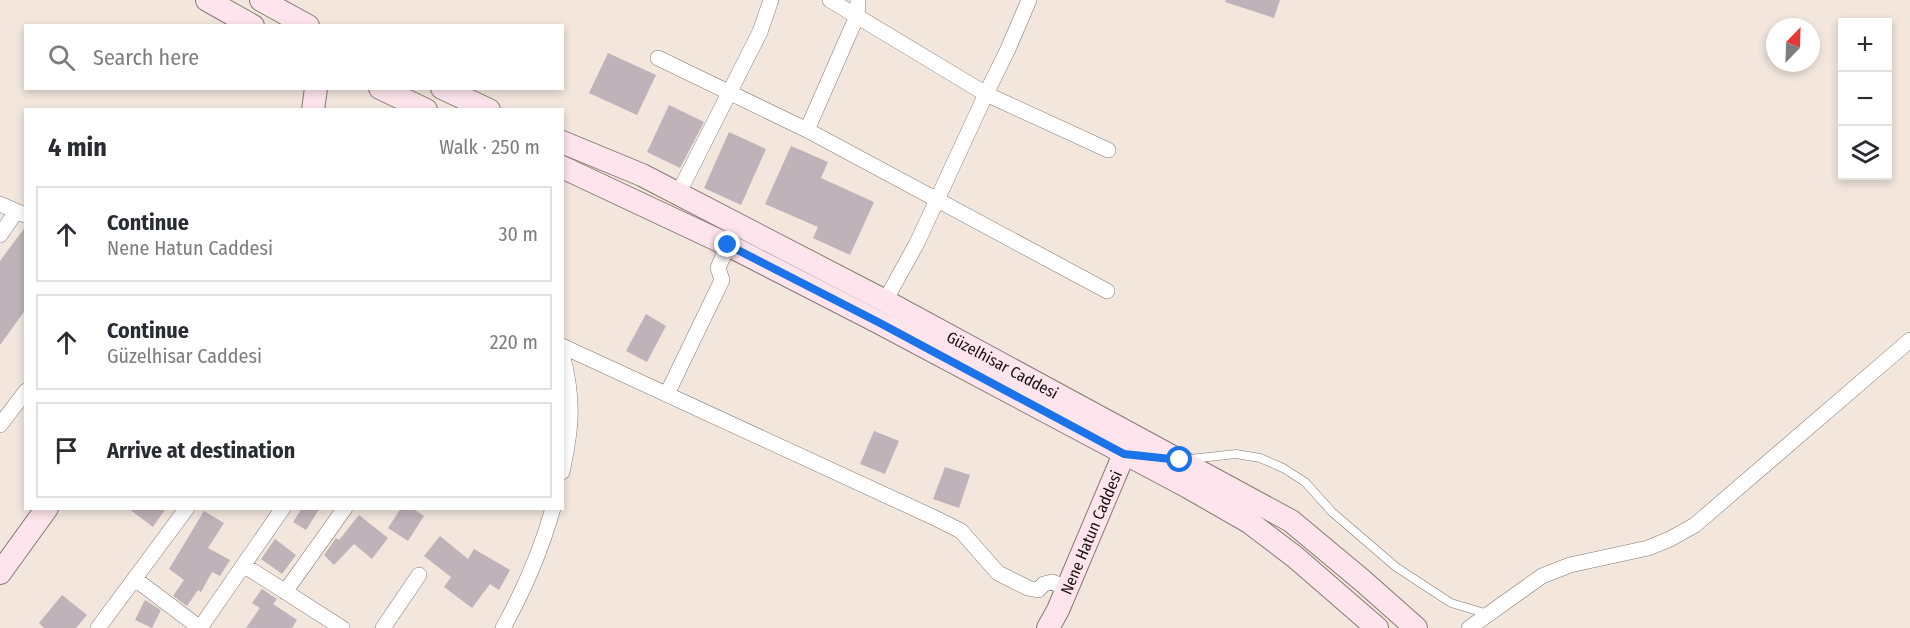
<!DOCTYPE html>
<meta charset="utf-8">
<style>
:root{--surface:#fff;--page:#f7f7f7;--text:#2b2b33;--muted:#7c7c81;--line:#e1e1e2}
body{margin:0;font-family:"Fira Sans Condensed",sans-serif;background:var(--page);color:var(--text)}
.controls{position:absolute;right:18px;top:18px;display:grid;overflow:hidden;border-radius:0px;box-shadow:0 3px 9px #0003}
.controls button{width:54px;height:54px;display:grid;place-items:center;padding:0;border:0;border-bottom:2px solid var(--line);background:var(--surface);color:var(--text);font:30px sans-serif}
.compass{position:absolute;left:1766px;top:18px;width:54px;height:54px;border-radius:50%;background:var(--surface);box-shadow:0 3px 9px #0003;rotate:23deg}
.stop{position:absolute;width:18px;height:18px;margin:-14px;border:4px solid #1a73e8;border-radius:50%;background:#fff}
.stop.end{background:#1a73e8;border-color:#fff;box-shadow:0 2px 6px #0008}
.list{margin:0;padding:0;list-style:none}
h2{display:flex;justify-content:space-between;align-items:center;height:78px;margin:0;padding:0 24px;font-size:26px}
h2 small{font-size:20px;font-weight:400;color:var(--muted)}
.list li{display:grid;grid-template-columns:39px 1fr auto;gap:18px;align-items:center;box-sizing:border-box;height:96px;margin:0 12px 12px;padding:0 12px;border:2px solid var(--line);border-radius:0px}
.list b{display:block;font-size:22px;white-space:nowrap}
.list p{margin:0;font-size:20px;white-space:nowrap;color:var(--muted)}
.list em{font-size:20px;font-style:normal;color:var(--muted)}
.icon{flex:none;width:33px;height:33px;fill:none;stroke:currentColor;stroke-width:2;stroke-linecap:round;stroke-linejoin:round}
.map{position:relative;flex:none;width:1910px;height:628px;overflow:hidden}
.search{position:absolute;background:var(--surface);box-shadow:0 3px 9px #0003;left:24px;top:24px;width:540px;height:66px;display:flex;align-items:center;gap:15px;box-sizing:border-box;padding:0 21px;border-radius:0px;color:var(--muted);font-size:22px}
.panel{position:absolute;background:var(--surface);box-shadow:0 3px 9px #0003;left:24px;top:108px;width:540px;height:402px;border-radius:0px}
.map>svg:first-child{display:block}
.building{fill:#bfb2b9}
.lines{fill:none;stroke-linecap:round;stroke-linejoin:round}
.lane-casing{stroke:#857a72;stroke-width:9}
.street-casing{stroke:#857a72;stroke-width:16}
.secondary-casing{stroke:#857a72;stroke-width:24}
.lane{stroke:#fff;stroke-width:8}
.street{stroke:#fff;stroke-width:15}
.secondary{stroke:#fee4ec;stroke-width:22}
.route{stroke:#1a73e8;stroke-width:8}
.labels{text-anchor:middle;dominant-baseline:central;stroke-width:5;stroke-linejoin:round;paint-order:stroke}
.street-label{font-size:16px;fill:#15110e;stroke:#fff}
</style>
<div class="map">
<svg width="1910" height="628" viewBox="0 0 1910 628">
<rect width="100%" height="100%" fill="#f2e6dd"/>
<!-- building -->
<path class="building" d="M1226,0H1280L1274,18L1225,2Z
M608,53L656,75L637,115L589,93Z
M669,105L704,122L680,168L647,152Z
M729,132L766,149L741,205L704,188Z
M791,146L828,162L821,178L874,202L850,255L813,238L818,227L765,204Z
M26,226V309L0,345V261Z
M646,314L666,326L647,362L626,351Z
M874,431L899,441L885,474L860,464Z
M945,467L970,475L959,508L933,499Z
M128,508H166L153,527Z
M302,508H320L306,530L293,522Z
M401,508H412L424,516L408,541L388,528Z
M204,511L224,523L208,548L230,560L220,576L212,572L201,592L198,590L187,606L173,596L184,580L169,569Z
M359,515L388,538L372,559L354,544L334,565L324,555L336,538L339,540Z
M440,536L468,559L474,549L510,570L499,590L490,584L472,608L444,587L451,577L424,556Z
M275,539L296,555L282,574L261,559Z
M262,589L277,599L273,604L297,620L292,628H246L260,608L252,603Z
M62,595L87,615L76,628H44L39,623Z
M145,600L161,610L152,628L135,620Z"/>
<g class="lines">
<!-- lane casing -->
<g class="lane-casing">
<path id="lane" d="M1190,459L1236,454L1260,458L1283,468L1305,482L1332,512L1396,567L1451,603L1488,614"/>
</g>
<!-- street casing -->
<g class="street-casing">
<path id="street" d="M830,0L986,94L1108,150
M658,58L807,130L1107,291
M807,130L857,16L858,0
M678,194L760,32L771,0
M0,204L25,215
M0,235L16,212
M885,301L917,243L986,94L1008,49L1029,0
M562,346L935,518L961,531L998,573L1028,588L1038,590L1044,584L1052,582L1067,588
M562,354C574,399 572,427 562,472
M667,394L722,280L718,268L728,245
M0,425L26,391
M245,566L342,628
M135,579L200,628
M285,592L345,508
M98,628L187,508
M200,628L283,508
M383,628L419,575
M503,628C524,590 541,551 553,508
M1469,628L1542,576L1570,565L1648,548L1670,539L1695,525L1910,340"/>
</g>
<!-- secondary casing -->
<g class="secondary-casing">
<g id="secondary">
<path d="M207,0L253,26"/>
<path d="M261,0L308,26"/>
<path d="M380,88L426,110"/>
<path d="M442,88L489,110"/>
<path d="M313,110L316,88"/>
<path id="s1" d="M562,142L642,175L885,301L1291,521L1363,581L1416,628"/>
<path d="M562,167L728,245L878,322L1188,487L1249,522L1295,557L1377,628"/>
<path d="M0,573L47,508"/>
<path id="s2" d="M1048,628L1058,610L1124,454L1137,455"/>
</g>
</g>
<!-- lane -->
<use href="#lane" class="lane"/>
<!-- street -->
<use href="#street" class="street"/>
<!-- secondary -->
<use href="#secondary" class="secondary"/>
</g>
<g class="lines">
<!-- route -->
<path class="route" d="M728,245L878,322L1124,454L1180,460"/>
</g>
<g class="labels">
<!-- street labels -->
<g class="street-label">
<text stroke="none"><textPath href="#s1" startOffset="494">Güzelhisar Caddesi</textPath></text>
<text stroke="none"><textPath href="#s2" startOffset="105">Nene Hatun Caddesi</textPath></text>
</g>
</g>
</svg>
<div class="controls">
<button>+</button>
<button>−</button>
<button><svg class="icon" aria-label="layers" viewBox="0 0 24 24"><path d="M12 4l9 5-9 5-9-5zM3 14l9 5 9-5"/></svg></button>
</div>
<svg class="compass" viewBox="-18 -18 36 36"><path d="M0-13l5 13h-10z" fill="#e53935"/><path d="M0 13l5-13h-10z" fill="#7c7c81"/></svg>
<div class="stop" style="left:1180px;top:460px"></div>
<div class="stop end" style="left:728px;top:245px"></div>
<div class="search"><svg class="icon" aria-label="search" viewBox="0 0 24 24"><circle cx="10" cy="10" r="6"/><path d="M15 15l6 6"/></svg>Search here</div>
<section class="panel">
<h2>4 min<small>Walk · 250 m</small></h2>
<ul class="list">
<li><svg class="icon" aria-label="ahead" viewBox="0 0 24 24"><path d="M12 20V5M6 11l6-6 6 6"/></svg><div><b>Continue</b><p>Nene Hatun Caddesi</p></div><em>30 m</em></li>
<li><svg class="icon" aria-label="ahead" viewBox="0 0 24 24"><path d="M12 20V5M6 11l6-6 6 6"/></svg><div><b>Continue</b><p>Güzelhisar Caddesi</p></div><em>220 m</em></li>
<li><svg class="icon" aria-label="arrive" viewBox="0 0 24 24"><path d="M6 21V4h12l-3 4 3 4H6"/></svg><div><b>Arrive at destination</b></div></li>
</ul>
</section>
</div>
